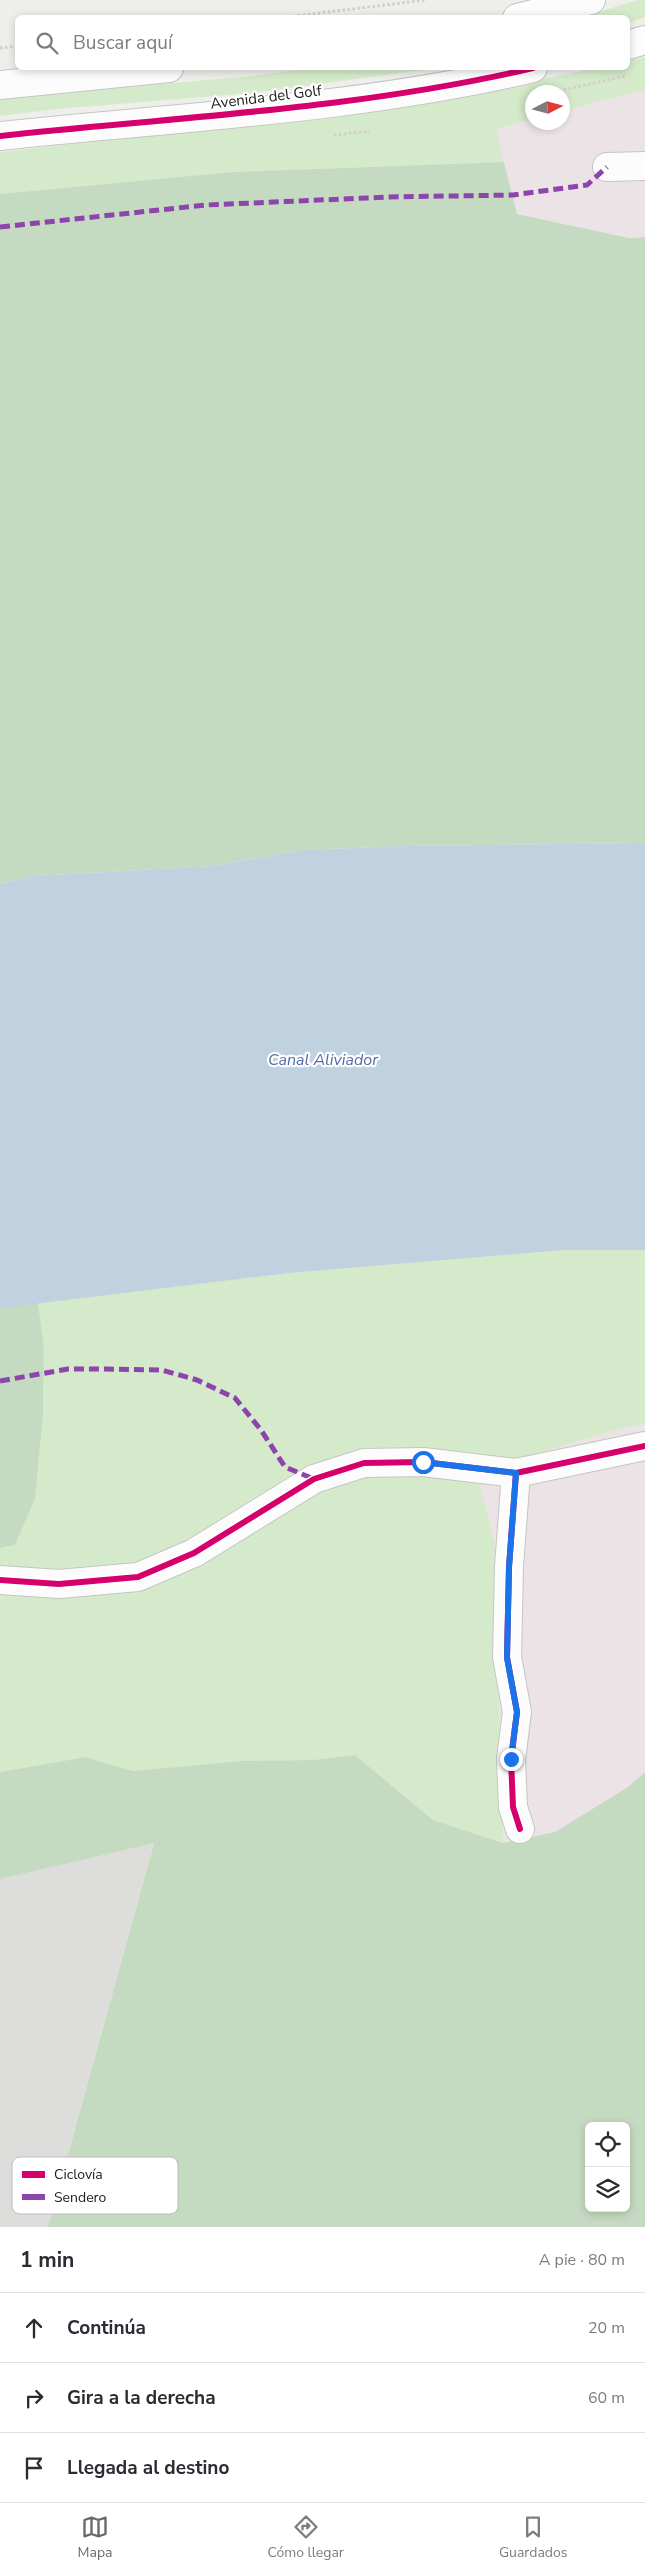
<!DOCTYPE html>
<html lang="es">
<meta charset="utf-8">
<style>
:root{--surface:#fff;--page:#f7f7f7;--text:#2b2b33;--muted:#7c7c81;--line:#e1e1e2;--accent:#686867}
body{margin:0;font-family:"Nunito Sans",sans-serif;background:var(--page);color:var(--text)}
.controls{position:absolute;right:15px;bottom:15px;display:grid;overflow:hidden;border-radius:8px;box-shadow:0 2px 8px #0003}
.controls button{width:45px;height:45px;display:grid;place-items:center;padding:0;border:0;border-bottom:1px solid var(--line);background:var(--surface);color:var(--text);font:25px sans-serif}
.compass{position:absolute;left:525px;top:85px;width:45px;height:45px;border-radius:50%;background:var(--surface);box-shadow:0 2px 8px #0003;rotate:84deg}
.stop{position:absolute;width:15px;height:15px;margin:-11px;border:4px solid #1a73e8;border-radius:50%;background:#fff}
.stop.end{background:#1a73e8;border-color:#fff;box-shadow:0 1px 5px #0008}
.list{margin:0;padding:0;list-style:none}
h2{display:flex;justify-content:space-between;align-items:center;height:65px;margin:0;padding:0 20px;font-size:21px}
h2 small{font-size:16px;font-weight:400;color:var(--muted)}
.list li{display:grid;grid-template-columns:32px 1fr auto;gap:15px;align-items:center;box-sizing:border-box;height:70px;padding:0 20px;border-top:1px solid var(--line)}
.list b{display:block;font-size:19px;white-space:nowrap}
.list em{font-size:16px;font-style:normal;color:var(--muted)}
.icon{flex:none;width:28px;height:28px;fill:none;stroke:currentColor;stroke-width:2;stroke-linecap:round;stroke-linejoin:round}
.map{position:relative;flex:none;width:645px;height:2227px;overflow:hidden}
.search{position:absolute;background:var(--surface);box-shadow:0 2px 8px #0003;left:15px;right:15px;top:15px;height:55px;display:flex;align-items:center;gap:12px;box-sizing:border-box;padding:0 18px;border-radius:8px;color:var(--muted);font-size:19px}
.sheet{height:275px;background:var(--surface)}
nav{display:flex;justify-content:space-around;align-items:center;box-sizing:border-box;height:70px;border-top:1px solid var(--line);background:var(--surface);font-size:14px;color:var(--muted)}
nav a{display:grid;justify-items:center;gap:2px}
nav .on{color:var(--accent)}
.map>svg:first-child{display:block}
.residential{fill:#dddddb}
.industrial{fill:#ebe3e6}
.grass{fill:#d5eacb}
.forest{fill:#c5dbc1;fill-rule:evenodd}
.water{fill:#c0d1df}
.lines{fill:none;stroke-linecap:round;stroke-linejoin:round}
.minor-casing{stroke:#c5c5c4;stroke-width:30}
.path{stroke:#d6cdc9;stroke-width:3;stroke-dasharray:2.5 2.5;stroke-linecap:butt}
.minor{stroke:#fcfcfc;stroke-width:28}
.quiet{stroke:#8e44ad;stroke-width:5;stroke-dasharray:10 5;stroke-linecap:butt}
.cycleway-casing{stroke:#fff;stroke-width:9}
.cycleway{stroke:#d6006c;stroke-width:6}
.route{stroke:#1a73e8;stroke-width:6}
.labels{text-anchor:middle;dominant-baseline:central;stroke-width:4.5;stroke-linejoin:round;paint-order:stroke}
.street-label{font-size:15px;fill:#202020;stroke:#fff}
.water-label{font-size:16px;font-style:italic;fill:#536baa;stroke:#fff}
.key{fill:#fff;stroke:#bcbcbc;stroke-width:1}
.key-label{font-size:14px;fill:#202020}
</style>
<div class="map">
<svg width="645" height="2227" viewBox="0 0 645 2227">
<rect width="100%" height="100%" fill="#eeeeea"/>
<!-- residential -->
<path class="residential" d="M154,1842L48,2227H0V1879Z"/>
<!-- industrial -->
<path class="industrial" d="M645,90V237L629,238L517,214L496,129L532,119V122H562L563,111Z
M645,1424V1772L628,1787L555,1832L503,1843L498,1727L483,1503L479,1482L494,1466L626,1427Z"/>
<!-- grass -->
<path class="grass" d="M638,0H645V17L628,23V18H579Z
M645,57V90L563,111L562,92H532V119L496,129L504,162L232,172L0,194V152L402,108L597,68H628V61Z
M313,68H438L253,93L56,109L0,116V98L252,76Z
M563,1250H645V1424L626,1427L494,1466L479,1482L494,1540L503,1843L433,1820L355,1755L312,1760L240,1761L133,1771L85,1757L0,1772V1548L15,1545L35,1499L43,1415L44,1348L38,1302L290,1273Z"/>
<!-- forest -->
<path class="forest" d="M504,162L517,214L629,238L645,237V843L406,846L303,850L213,866L35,876L0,884V194L232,172Z
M38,1302L44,1348L43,1415L35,1499L15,1545L0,1548V1308Z
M355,1755L433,1820L503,1843L555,1832L628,1787L645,1772V2227H48L154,1843L0,1879V1772L85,1757L133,1771L240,1761L312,1760ZM589,2126H626V2208H589Z"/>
<!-- water -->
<path class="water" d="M645,843V1250H563L290,1273L0,1308V884L35,876L213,866L303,850L406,846Z"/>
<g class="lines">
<!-- minor casing -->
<g class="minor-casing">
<path id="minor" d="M517,18L591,0
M628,45L645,40
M0,85L169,68
M0,136C178,117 359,109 533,68
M607,167L645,166
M516,1473L509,1567L507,1657L517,1712L511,1759L513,1807L520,1829
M0,1580L59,1584L138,1577L194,1553L314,1479L364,1463L423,1462L516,1473L645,1446"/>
</g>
<!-- path -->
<path class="path" d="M278,18L426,0
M0,48L18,46
M554,92L625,76
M334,135L370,131"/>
<!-- minor -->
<use href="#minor" class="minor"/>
<!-- quiet -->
<path class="quiet" d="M0,227L206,205L389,197L513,195L587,185L607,167
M0,1381L68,1369H107L162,1370L197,1380L235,1398L261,1430L285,1467L314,1479"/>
<!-- cycleway casing -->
<g class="cycleway-casing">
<path id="cycleway" d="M0,136C178,117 359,109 533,68
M516,1473L509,1567L507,1657L517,1712L511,1759L513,1807L520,1829
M0,1580L59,1584L138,1577L194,1553L314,1479L364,1463L423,1462L516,1473L645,1446"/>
</g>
<!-- cycleway -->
<use href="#cycleway" class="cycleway"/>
</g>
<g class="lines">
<!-- route -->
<path class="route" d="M423,1462L516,1473L509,1567L507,1658L517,1712L511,1759"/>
</g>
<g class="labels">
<!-- street labels -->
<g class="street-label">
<text transform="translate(266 97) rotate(-7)">Avenida del Golf</text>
</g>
<!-- water labels -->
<g class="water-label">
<text x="323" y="1060">Canal Aliviador</text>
</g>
</g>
<!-- legend -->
<rect x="12" y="2157" width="166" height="57" rx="8" class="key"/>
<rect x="22" y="2171" width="23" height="7" fill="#d6006c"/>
<rect x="22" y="2194" width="23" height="6" fill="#8e44ad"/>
<g class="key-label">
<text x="54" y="2179">Ciclovía</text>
<text x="54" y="2202">Sendero</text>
</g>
</svg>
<div class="controls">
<button><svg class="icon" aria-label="locate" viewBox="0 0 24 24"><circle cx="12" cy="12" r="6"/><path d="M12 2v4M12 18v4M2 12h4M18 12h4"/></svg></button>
<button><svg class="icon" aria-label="layers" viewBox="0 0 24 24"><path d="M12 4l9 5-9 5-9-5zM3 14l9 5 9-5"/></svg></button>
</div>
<svg class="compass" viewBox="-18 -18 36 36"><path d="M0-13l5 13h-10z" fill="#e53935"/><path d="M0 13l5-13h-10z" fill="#7c7c81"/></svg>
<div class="stop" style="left:423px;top:1462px"></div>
<div class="stop end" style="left:511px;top:1759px"></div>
<div class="search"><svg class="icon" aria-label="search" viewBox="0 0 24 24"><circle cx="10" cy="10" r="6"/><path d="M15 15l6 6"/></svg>Buscar aquí</div>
</div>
<section class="sheet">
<h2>1 min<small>A pie · 80 m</small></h2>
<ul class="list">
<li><svg class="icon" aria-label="ahead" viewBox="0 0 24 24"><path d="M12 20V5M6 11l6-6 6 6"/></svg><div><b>Continúa</b></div><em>20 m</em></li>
<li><svg class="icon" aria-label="right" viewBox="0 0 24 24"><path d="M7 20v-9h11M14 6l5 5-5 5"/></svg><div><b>Gira a la derecha</b></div><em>60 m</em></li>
<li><svg class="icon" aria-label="arrive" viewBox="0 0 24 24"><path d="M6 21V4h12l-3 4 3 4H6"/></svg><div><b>Llegada al destino</b></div></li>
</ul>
</section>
<nav>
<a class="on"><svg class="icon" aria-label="map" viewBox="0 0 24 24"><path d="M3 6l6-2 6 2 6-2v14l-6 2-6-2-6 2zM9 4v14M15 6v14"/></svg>Mapa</a>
<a><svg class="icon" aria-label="directions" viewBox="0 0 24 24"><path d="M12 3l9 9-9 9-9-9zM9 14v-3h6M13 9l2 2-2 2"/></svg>Cómo llegar</a>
<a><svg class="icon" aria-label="saved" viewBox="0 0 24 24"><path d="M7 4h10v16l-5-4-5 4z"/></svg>Guardados</a>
</nav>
